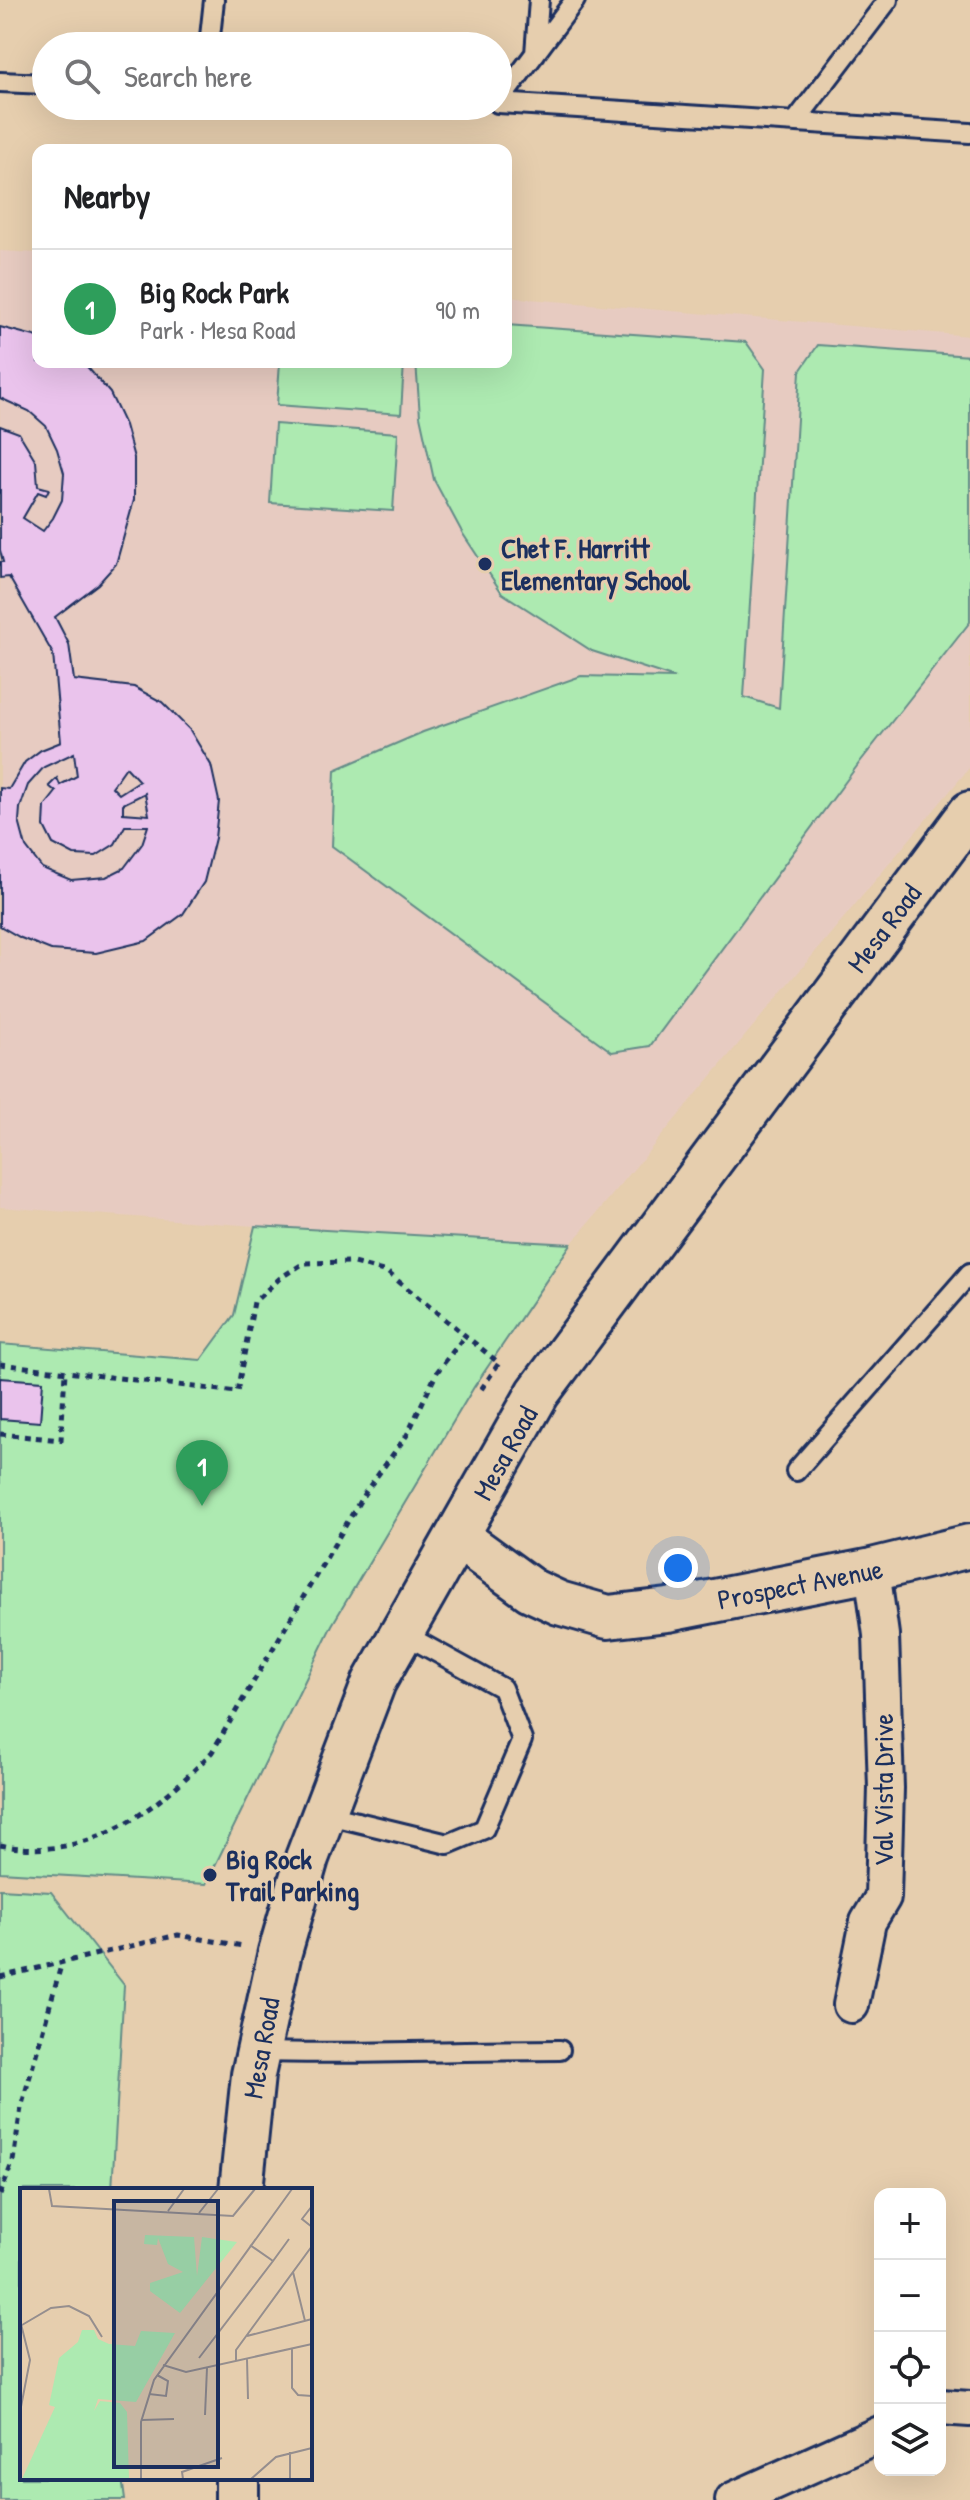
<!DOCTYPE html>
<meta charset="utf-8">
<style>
:root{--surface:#fff;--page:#f2f2f2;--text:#202124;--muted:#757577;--line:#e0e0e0;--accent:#7c3aed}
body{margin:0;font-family:"Patrick Hand",sans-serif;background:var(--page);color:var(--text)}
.controls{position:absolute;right:24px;bottom:24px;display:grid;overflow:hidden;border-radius:16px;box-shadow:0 8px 32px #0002}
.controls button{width:72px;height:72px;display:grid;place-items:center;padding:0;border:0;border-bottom:2px solid var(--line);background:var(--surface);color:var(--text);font:40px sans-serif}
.you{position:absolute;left:678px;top:1568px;width:28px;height:28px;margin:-20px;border:6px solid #fff;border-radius:50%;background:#1a73e8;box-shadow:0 0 0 12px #1a73e833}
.badge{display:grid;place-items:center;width:52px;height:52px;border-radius:50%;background:var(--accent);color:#fff;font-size:26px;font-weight:700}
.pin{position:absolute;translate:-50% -66px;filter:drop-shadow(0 2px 4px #0008)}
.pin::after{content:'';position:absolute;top:42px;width:28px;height:24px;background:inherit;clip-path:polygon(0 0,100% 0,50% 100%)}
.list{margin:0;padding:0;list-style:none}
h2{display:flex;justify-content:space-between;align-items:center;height:104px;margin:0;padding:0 32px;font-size:34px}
h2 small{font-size:26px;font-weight:400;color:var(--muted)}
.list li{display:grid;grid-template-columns:52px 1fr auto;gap:24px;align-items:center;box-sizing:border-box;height:120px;padding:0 32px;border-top:2px solid var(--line)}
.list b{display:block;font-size:30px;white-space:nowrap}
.list p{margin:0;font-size:26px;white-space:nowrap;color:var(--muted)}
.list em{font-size:26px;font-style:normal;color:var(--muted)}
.icon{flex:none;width:44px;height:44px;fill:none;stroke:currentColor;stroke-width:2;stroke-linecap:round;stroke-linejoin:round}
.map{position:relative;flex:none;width:970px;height:2500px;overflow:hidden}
.search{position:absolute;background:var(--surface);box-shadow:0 8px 32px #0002;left:32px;top:32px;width:480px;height:88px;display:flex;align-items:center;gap:20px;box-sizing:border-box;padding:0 28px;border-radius:44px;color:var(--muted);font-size:30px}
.panel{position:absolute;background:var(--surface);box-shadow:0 8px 32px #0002;left:32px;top:144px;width:480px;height:224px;border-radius:16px}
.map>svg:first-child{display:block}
.built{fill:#e7cbc1}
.green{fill:#adeab1;stroke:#648c88;stroke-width:2}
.building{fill:#eac3ec;stroke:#1b2f5e;stroke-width:2;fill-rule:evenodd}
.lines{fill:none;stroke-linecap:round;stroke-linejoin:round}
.service-casing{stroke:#1b2f5e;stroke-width:24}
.minor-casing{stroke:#1b2f5e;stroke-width:40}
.tertiary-casing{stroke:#1b2f5e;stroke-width:48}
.path{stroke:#1b2f5e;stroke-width:5;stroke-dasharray:6 6;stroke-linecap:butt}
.service{stroke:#e6ceae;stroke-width:18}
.minor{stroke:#e6ceae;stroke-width:34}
.tertiary{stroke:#e6ceae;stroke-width:42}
.poi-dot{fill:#1b2f5e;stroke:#e6ceae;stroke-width:3}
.labels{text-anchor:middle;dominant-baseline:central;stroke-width:6;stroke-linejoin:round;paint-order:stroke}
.poi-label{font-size:28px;font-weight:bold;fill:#1b2f5e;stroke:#e6ceae;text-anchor:start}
.street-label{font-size:28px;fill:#1b2f5e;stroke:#e6ceae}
.inset-road{fill:none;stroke:#958e8e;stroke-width:2}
.view{fill:#1b2f5e;fill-opacity:0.15;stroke:#1b2f5e;stroke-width:4}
.inset-edge{fill:none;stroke:#1b2f5e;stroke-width:4}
</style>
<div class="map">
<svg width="970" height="2500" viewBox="0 0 970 2500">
<rect width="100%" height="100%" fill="#e6ceae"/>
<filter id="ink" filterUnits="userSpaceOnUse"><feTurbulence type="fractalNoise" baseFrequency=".0125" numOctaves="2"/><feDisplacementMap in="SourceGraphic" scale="16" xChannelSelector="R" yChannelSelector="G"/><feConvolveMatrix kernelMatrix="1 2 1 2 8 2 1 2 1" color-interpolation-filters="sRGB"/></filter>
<g filter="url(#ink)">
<!-- built -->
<path class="built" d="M0,251L38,253V362H506V297L970,336V767L571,1244L255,1226L0,1207Z"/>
<!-- green -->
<path class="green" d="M506,325L746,342L765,369L744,697L779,708L800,371L818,345L970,356V622L860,762L650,1046L612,1052L332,846L335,770L423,732L581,676L675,678L592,651L502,593L463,534L434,480L420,416L416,362H506Z
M280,362H404L401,414L277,405Z
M275,424L398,433L393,511L270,503Z
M255,1226L571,1244L474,1387L332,1625L206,1884L0,1872V1344L201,1360L234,1315Z
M0,1889L51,1892L124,1985L112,2190H22V2478H122L125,2500H0Z"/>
<!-- building -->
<path class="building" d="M0,327L38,337V362H83L110,393L125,425L134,458V500L116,564L98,584L55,617L69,644L74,680L134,687L162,702L190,730L211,765L219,801L215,838L204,882L183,914L146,941L96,953L51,950L21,938L0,926V788L9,789L25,762L41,750L61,742L53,654L9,577L0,578V562H3L0,550V426L19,433L36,461L38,486L49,489L46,495L38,492L23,518L43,531L53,518L62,500L64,473L57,449L46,426L29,411L0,398ZM74,753L77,776L60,785L57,778L49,786L56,792L45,806L44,826L53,844L74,855L96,856L115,844L125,826H148L142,844L124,868L106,877L71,880L42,868L26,847L19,821L20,808L28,785L44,767ZM126,767L139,781L119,794L112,787ZM145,793L149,815L123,813V804Z
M0,1378L43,1381L40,1422L0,1419Z"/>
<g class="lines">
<!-- service casing -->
<g class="service-casing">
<path id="service" d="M209,46L214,0
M535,54L539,0
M0,82L46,84
M498,103L970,133
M498,103L575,0
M795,122L888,0
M796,1471L970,1273
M324,1814L448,1844L484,1829L522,1740L502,1688L402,1633
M259,2052C359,2055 459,2050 560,2050"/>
</g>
<!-- minor casing -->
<g class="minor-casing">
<path id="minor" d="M851,2005L868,1922L883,1897L886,1788L881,1635L872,1570
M940,2407L970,2409
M733,2500L880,2434"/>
</g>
<!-- tertiary casing -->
<g class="tertiary-casing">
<path id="tertiary" d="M458,1537L531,1590L559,1603L608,1617L668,1610L872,1570L970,1546
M241,2190L253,2075L280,1952L307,1858L374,1682L538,1393L970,813
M237,2478V2500"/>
</g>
<!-- path -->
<path class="path" d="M0,1364L237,1392L254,1302L280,1278L304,1263L350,1262L387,1272L499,1363L478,1394
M0,1434L61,1440L65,1372
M0,1845C87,1863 155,1812 212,1752L364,1494L407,1435L437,1372L465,1336
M0,1977L178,1935L243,1946
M0,2195L13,2161L21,2108L62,1962"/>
<!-- service -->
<use href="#service" class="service"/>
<!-- minor -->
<use href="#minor" class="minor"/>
<!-- tertiary -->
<use href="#tertiary" class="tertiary"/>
</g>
</g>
<!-- markers -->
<g class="poi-dot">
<circle cx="485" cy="564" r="8"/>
<circle cx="210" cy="1875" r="8"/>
</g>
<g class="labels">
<!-- poi labels -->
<g class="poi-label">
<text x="501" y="548">Chet F. Harritt<tspan x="501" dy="32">Elementary School</tspan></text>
<text x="226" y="1859">Big Rock<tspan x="226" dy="32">Trail Parking</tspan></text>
</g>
<!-- street labels -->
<g class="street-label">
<text transform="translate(884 928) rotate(-53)">Mesa Road</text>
<text transform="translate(505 1453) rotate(-61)">Mesa Road</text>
<text transform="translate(800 1584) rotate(-11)">Prospect Avenue</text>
<text transform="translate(883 1790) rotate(-90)">Val Vista Drive</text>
<text transform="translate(261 2048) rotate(-80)">Mesa Road</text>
</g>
</g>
<!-- overview -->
<g transform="translate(20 2188)">
<rect width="292" height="292" fill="#e6ceae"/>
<path d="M125,47L174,49L177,88L182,49L217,54L160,125L130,103V95L163,84L148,76L138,50L137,57L124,56ZM62,142H74L78,151L89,156L115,158L121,143L155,145L116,214L78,211L74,223L80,213L100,215L107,224L109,291H2L35,219L29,217L39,170L58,154Z" fill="#adeab1"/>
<path class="inset-road" d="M29,1L32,18L213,28L235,1M292,18L282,31L292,39M148,23L164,1M179,25L198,1M253,73L269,51M273,84L285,133M0,132L10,172L0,224M2,137L31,120L49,118L69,128L82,149M227,148L292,131M272,161V200L278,207L292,208M179,170L253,73L230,57M227,171L228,211M216,173V162L292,58M143,177L166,184L292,156M129,206L146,208L148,193L137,187M185,227L187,180M122,232L154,231M121,291V234L134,192L272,1M163,291L162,284L202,270M231,291L256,269L292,260M270,291V264"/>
<path class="view" d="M94,13H198V279H94Z"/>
<rect width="292" height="292" class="inset-edge"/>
</g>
</svg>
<div class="controls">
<button>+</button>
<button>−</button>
<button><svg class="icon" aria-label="locate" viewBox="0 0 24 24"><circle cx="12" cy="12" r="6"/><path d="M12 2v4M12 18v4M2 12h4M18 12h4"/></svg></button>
<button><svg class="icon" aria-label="layers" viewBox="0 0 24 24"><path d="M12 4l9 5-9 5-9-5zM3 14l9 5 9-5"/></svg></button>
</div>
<div class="you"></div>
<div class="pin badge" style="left:202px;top:1506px;background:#2e9e5b">1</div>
<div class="search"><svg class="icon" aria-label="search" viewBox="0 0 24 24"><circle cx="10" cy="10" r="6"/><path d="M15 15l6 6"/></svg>Search here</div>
<section class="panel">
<h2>Nearby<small></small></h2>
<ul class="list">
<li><span class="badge" style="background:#2e9e5b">1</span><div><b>Big Rock Park</b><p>Park · Mesa Road</p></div><em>90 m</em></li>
</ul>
</section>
</div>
